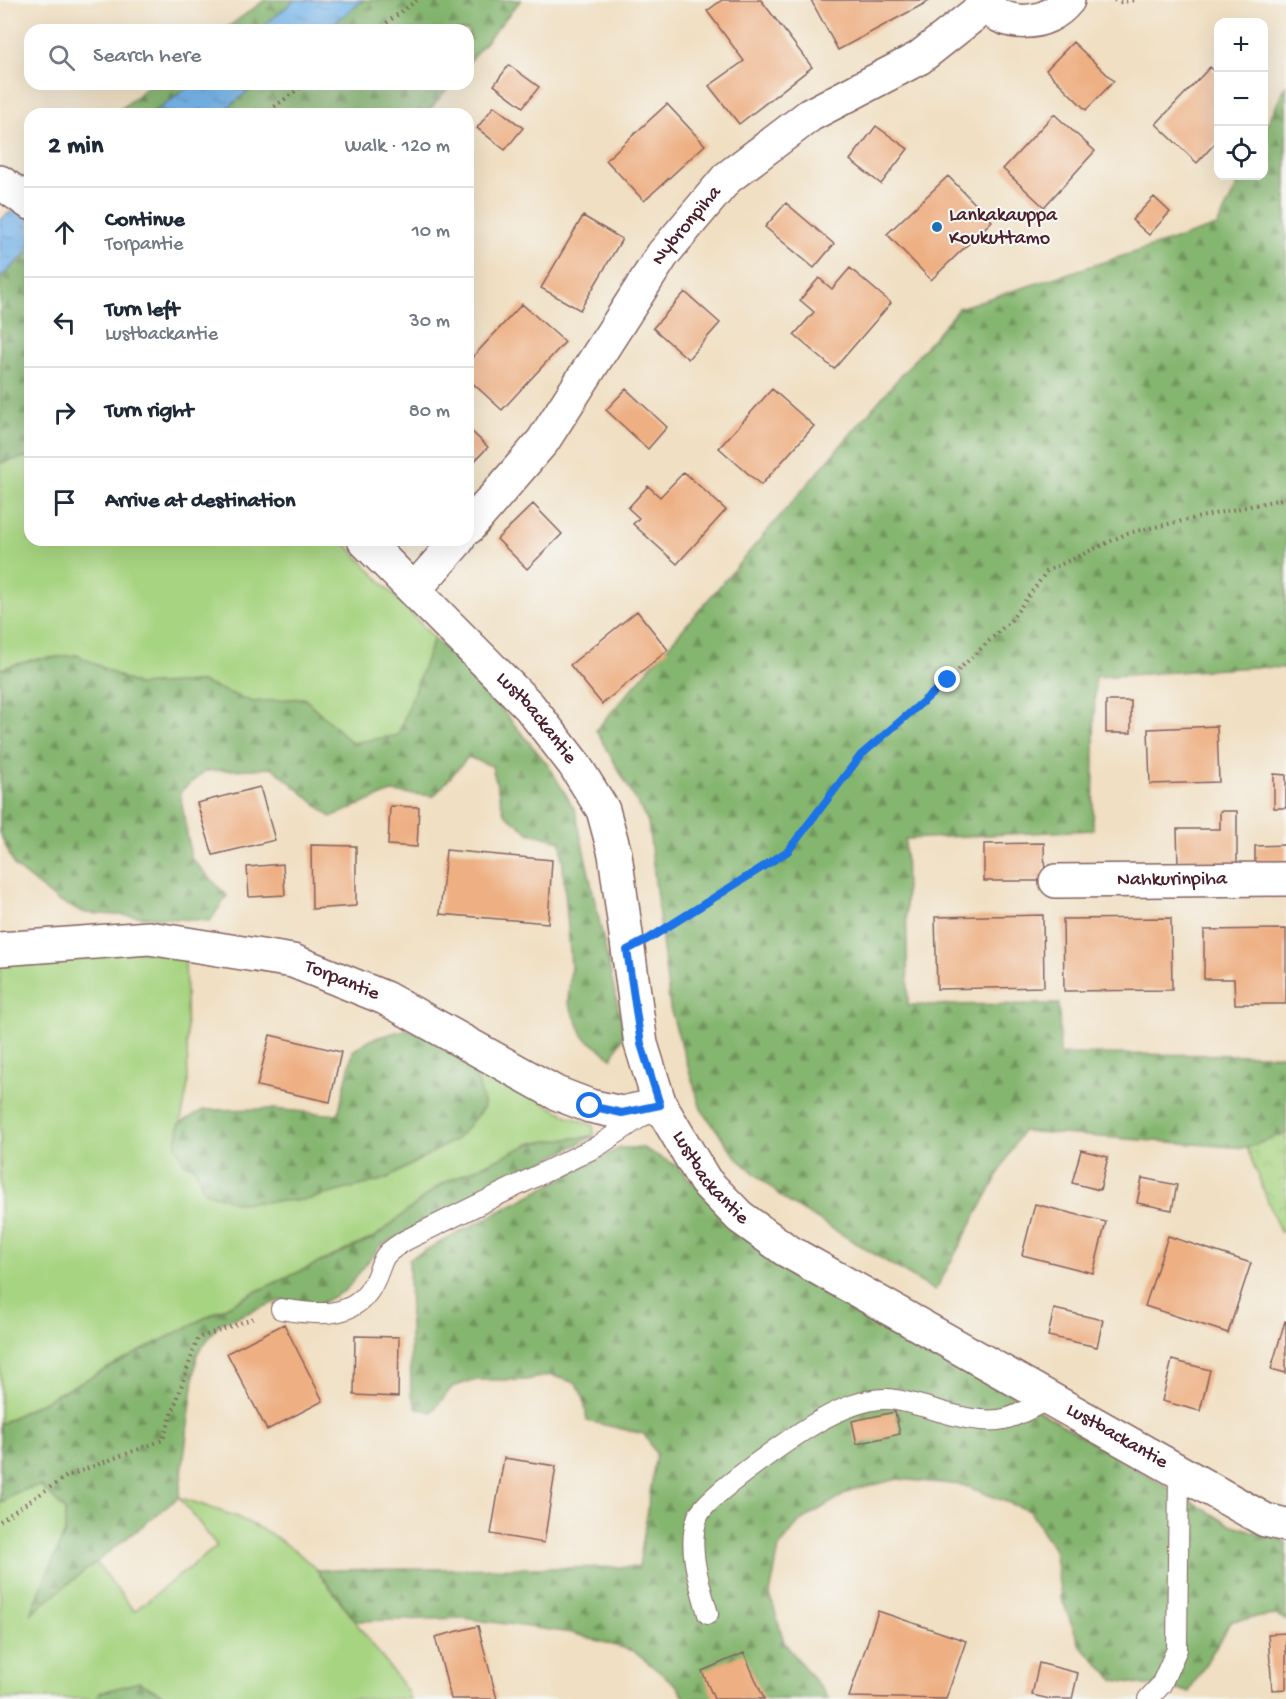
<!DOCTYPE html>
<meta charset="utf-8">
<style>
:root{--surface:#fff;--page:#f2f2f3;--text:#1f2937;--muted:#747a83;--line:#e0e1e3}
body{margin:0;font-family:"Gochi Hand",sans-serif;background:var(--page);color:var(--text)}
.controls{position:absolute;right:18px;top:18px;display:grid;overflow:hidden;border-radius:12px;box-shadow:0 6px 24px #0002}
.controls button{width:54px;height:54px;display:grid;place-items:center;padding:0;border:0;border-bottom:2px solid var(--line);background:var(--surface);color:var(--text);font:30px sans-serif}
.stop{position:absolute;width:18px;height:18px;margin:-14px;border:4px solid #1a73e8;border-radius:50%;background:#fff}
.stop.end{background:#1a73e8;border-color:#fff;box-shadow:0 2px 6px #0008}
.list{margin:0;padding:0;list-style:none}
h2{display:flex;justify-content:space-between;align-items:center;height:78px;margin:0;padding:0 24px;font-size:26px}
h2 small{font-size:20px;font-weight:400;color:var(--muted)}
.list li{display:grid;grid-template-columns:39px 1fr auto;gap:18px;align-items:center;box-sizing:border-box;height:90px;padding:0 24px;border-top:2px solid var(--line)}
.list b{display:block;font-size:22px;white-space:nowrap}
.list p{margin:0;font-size:20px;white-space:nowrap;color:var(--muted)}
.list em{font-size:20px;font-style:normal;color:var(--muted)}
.icon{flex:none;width:33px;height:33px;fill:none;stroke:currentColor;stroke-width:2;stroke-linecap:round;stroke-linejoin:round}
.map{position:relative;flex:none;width:1286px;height:1699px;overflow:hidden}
.search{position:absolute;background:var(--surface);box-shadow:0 6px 24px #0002;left:24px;top:24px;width:450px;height:66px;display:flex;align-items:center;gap:15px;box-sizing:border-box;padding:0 21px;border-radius:18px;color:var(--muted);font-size:22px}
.panel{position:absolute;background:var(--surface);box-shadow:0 6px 24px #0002;left:24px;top:108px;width:450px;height:438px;border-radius:18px}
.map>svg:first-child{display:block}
.grass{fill:#a7d481;stroke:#787a56;stroke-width:1.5}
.forest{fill:url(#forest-firs);stroke:#686a4d;stroke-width:1.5}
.park{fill:url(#park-crowns);stroke:#787a56;stroke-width:1.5}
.water{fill:url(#water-ripples);stroke:#626c8c;stroke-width:1.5}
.building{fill:#eeaf82}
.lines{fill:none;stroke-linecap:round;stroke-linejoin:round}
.lane-casing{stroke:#846260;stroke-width:22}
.street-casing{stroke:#846260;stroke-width:36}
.path{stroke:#846260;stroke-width:4;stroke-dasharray:1.5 4.5;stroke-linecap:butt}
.lane{stroke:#fff;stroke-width:20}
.street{stroke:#fff;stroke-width:33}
.route{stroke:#1a73e8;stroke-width:8}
.poi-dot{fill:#1f6fb2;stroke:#f6f6f2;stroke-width:2}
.labels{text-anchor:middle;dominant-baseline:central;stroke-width:4.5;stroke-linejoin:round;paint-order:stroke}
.poi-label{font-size:20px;fill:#4a1f2b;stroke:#f6f6f2;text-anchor:start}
.street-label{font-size:20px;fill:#4a1f2b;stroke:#f6f6f2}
</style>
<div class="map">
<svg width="1286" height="1699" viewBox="0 0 1286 1699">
<defs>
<pattern id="forest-firs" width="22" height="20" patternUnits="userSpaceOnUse" patternTransform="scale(1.5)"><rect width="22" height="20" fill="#85b66f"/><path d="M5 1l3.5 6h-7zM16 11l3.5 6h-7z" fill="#6f935b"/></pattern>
<pattern id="park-crowns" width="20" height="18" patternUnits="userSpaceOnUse" patternTransform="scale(1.5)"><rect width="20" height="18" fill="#a7d481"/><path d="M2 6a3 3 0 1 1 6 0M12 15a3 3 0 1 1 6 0" fill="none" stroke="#91b670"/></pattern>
<pattern id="water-ripples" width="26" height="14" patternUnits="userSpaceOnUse" patternTransform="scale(1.5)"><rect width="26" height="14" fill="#79b8ed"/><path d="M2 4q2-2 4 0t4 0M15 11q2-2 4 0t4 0" fill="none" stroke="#6595c0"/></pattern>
</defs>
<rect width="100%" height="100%" fill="#f6f6f2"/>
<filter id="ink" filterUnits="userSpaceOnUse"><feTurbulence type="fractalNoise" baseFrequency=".0167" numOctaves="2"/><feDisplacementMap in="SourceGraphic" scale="12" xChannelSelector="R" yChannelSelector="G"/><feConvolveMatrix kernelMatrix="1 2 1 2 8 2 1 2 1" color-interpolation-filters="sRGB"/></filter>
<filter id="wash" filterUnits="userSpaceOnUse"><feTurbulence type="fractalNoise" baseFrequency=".008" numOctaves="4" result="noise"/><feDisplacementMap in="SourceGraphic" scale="24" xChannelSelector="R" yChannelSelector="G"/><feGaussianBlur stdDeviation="1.35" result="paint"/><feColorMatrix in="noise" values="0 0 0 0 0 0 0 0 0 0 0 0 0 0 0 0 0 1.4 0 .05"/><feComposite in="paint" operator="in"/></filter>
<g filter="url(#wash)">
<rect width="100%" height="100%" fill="#f0dfc2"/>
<!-- grass -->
<path class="grass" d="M30,456V540H342L434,638L398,736L352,743L303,698L253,702L201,682L137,685L77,655L32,660L0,669V463Z
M104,948L185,955L188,1085L176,1146L195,1167L204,1192L467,1060L568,1116L593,1125L594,1136L532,1143L440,1185L375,1237L255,1292L0,1424V957Z
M40,1485L65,1510V1532L32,1612L96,1562L134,1611L217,1546L179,1497L235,1516L269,1533L296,1551L317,1570L407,1691L410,1699H170L168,1696L100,1693L96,1699H0V1503L17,1492Z"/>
<!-- forest -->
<path class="forest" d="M265,0H295L259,30H224Z
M363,0H521L468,63V30H326Z
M151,84H192L153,114H115Z
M257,84H451L426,114H220Z
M1286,85V668L1255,667L1095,677L1093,830L905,839L908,1005L1059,1004L1060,1054L1286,1055V1133L1247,1148L1022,1131L935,1291L785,1200L737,1158L701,1109L670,1008L648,822L596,730L959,308L1217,226L1242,176H1264V131Z
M30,250V456L0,463V278Z
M434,638L477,680L548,765L575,810L624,1034L612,1058L584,1037L568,1002L571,965L561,841L529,833L504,813L492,766L468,757L434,796L391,792L331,817L273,768L205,771L180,792L191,858L227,896L210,921L86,913L58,901L15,867L0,833V669L32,660L77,655L137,685L201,682L253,702L304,698L352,743L398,735Z
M407,1029C454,1047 475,1052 484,1107L458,1138L386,1179L306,1200L238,1203L204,1192L195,1167L184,1163L176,1146L179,1124L203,1110L272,1109L338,1115L353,1051L369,1040Z
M594,1136L380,1246L346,1290L318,1305L281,1300L219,1324L197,1354L179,1497L31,1613L65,1532V1510L40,1485L17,1492L0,1503V1424L255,1292L375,1237L440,1185L532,1143Z
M620,1148H643L677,1166L727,1217L806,1281L964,1366L1227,1523L1286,1542V1620L1276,1615L1231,1621L1189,1692L1114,1680L1080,1645L1061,1597L1054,1550L1030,1511L963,1485L898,1479L852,1490L800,1521L779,1548L770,1594L784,1642L829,1699H685L677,1686L633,1651L572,1633L463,1618L356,1621L317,1570L639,1567L656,1453L644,1434L587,1421L584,1399L576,1383L551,1375L526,1380H474L452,1387L432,1412L417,1408L411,1393L409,1259Z
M139,1682L170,1699H96L99,1693Z"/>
<!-- park -->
<path class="park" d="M1286,1133V1230L1280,1232L1247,1148Z"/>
<!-- water -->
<path class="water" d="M295,0H363L326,30H259Z
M192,84H257L220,114H153Z
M30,203V250L0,278V220L9,213Z"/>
<g id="blocks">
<!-- building -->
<path class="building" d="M722,0H761L812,67L739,124L709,86L744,61L707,11Z
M811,0H931L838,50Z
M1073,42L1114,81L1086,110L1046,70Z
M509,65L539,87L523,107L494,85Z
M1210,67L1218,75V140L1197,163L1156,124Z
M667,104L705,145L644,201L606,160Z
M494,106L523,128L505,150L477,128Z
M1054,114L1095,151L1044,207L1003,169Z
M876,126L908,149L881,184L850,160Z
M948,176L992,221L931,280L887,234Z
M1154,197L1170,212L1149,235L1132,220Z
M786,203L834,244L814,268L765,227Z
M583,216L622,239L580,310L541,288Z
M850,268L891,303L834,369L794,335L814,312L800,300L819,278L832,289Z
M685,292L720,323L688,359L653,328Z
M522,304L565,342L502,410L468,379V362Z
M626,389L667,427L648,449L606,410Z
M772,389L814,426L761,485L719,448Z
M468,428L488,447L468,468Z
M684,472L726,510L677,564L633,524L639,518L628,508L648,486L660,497Z
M533,504L562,534L527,569L497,539Z
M637,611L668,650L602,704L570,665Z
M1106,701H1131V733H1106Z
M1217,726L1219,782L1150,784L1148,729Z
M1274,774L1286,775V808H1274Z
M260,787L275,840L213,855L197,803Z
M390,806L419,807L417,847L388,845Z
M1220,811H1237V864H1178L1177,829H1220Z
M1044,843L1045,881H984V844Z
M311,845L356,846V906L312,909Z
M1286,845V868L1255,869V846Z
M446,850L552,860L548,923L440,914Z
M283,864L285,895L249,897L247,867Z
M1043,915L1044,987L937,989L935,917Z
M1171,918L1172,990L1064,991L1063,919Z
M1286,929V1004H1235L1234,979H1204V930Z
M270,1035L341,1052L330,1102L257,1086Z
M1081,1150L1108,1157L1100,1190L1072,1183Z
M1142,1178L1177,1185L1172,1210L1137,1203Z
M1035,1204L1106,1222L1093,1273L1022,1255Z
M1168,1236L1251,1263L1228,1333L1145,1306Z
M1054,1309L1103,1320L1097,1347L1048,1336Z
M1285,1321H1286V1373L1271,1369Z
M284,1324L323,1401L267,1430L227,1353Z
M355,1336L399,1337L398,1397L354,1395Z
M1172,1360L1210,1370L1200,1411L1162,1401Z
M895,1412L900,1434L857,1444L852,1421Z
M504,1458L556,1466L544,1543L491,1534Z
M878,1611L966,1641L946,1699L849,1697Z
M478,1626L497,1699H451L435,1637Z
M1286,1633V1689L1272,1690L1268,1634Z
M744,1653L764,1699H714L702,1671Z
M1039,1663L1078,1673L1072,1699H1050L1032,1695Z"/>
</g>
</g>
<g filter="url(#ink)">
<use href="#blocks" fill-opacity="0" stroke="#846260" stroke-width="1.5"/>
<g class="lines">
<!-- lane casing -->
<g class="lane-casing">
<path id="lane" d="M281,1309C313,1314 353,1321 372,1286C387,1258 375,1259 406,1240L598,1146L644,1115
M708,1614C700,1585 686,1547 698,1516C707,1495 795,1435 819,1421C839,1410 864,1398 887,1399C922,1401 973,1429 1008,1418C1022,1414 1036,1405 1049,1399
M1148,1699L1161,1685L1177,1649L1179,1472"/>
</g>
<!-- street casing -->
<g class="street-casing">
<g id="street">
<path d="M981,0C1002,29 1046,28 1068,0"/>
<path d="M0,182L30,203"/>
<path id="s1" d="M468,528L543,441L663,254L727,178L810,115L919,58L985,6"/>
<path id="s2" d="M364,540L529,706L574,764L603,810L615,854L641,1044L660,1105L705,1181L740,1217L786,1250L1265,1520L1286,1525"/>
<path d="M415,589L458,540"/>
<path id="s3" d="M1056,881L1286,879"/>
<path id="s4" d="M0,949L149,938L293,961L385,998L556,1093L590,1106L622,1113L660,1105"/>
</g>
</g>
<!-- path -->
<path class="path" d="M1114,0L1121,2L1137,0
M377,30L417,0
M265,114L305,84
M659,932L788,851L861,755L948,680L1011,620L1047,571L1128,533L1286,498
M0,1521L67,1476L163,1440L198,1338L257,1317"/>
<!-- lane -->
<use href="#lane" class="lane"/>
<!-- street -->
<use href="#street" class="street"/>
</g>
</g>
<g class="lines" filter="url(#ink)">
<!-- route -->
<path class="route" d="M590,1106L622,1113L660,1105L641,1044L627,950L650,938L788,851L861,755L948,680"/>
</g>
<!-- markers -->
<circle class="poi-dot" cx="937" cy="227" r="6"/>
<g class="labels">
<!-- poi labels -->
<g class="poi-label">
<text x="949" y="216">Lankakauppa<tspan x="949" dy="23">Koukuttamo</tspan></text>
</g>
<!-- street labels -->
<g class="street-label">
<text stroke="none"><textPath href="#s1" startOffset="374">Nybronpiha</textPath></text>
<text stroke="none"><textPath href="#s2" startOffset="248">Lustbackantie</textPath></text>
<text stroke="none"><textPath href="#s3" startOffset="116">Nahkurinpiha</textPath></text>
<text stroke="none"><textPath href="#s4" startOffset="348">Torpantie</textPath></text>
<text stroke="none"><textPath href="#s2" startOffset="752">Lustbackantie</textPath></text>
<text stroke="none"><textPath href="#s2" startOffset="1238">Lustbackantie</textPath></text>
</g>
</g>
</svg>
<div class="controls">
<button>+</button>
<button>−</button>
<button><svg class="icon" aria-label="locate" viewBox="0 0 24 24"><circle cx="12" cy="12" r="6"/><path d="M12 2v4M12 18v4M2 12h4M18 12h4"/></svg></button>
</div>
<div class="stop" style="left:590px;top:1106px"></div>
<div class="stop end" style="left:948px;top:680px"></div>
<div class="search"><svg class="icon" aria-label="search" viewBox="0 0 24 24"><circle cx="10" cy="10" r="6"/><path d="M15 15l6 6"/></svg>Search here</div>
<section class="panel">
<h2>2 min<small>Walk · 120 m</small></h2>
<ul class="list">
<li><svg class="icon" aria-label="ahead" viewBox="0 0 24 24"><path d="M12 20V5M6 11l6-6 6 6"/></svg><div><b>Continue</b><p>Torpantie</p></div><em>10 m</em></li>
<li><svg class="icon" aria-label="left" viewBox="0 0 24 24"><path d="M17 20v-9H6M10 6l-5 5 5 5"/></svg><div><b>Turn left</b><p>Lustbackantie</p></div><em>30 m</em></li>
<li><svg class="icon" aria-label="right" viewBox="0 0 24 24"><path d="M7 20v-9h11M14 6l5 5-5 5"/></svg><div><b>Turn right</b></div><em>80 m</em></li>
<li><svg class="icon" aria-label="arrive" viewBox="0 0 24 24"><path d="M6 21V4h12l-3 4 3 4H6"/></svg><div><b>Arrive at destination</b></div></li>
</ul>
</section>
</div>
